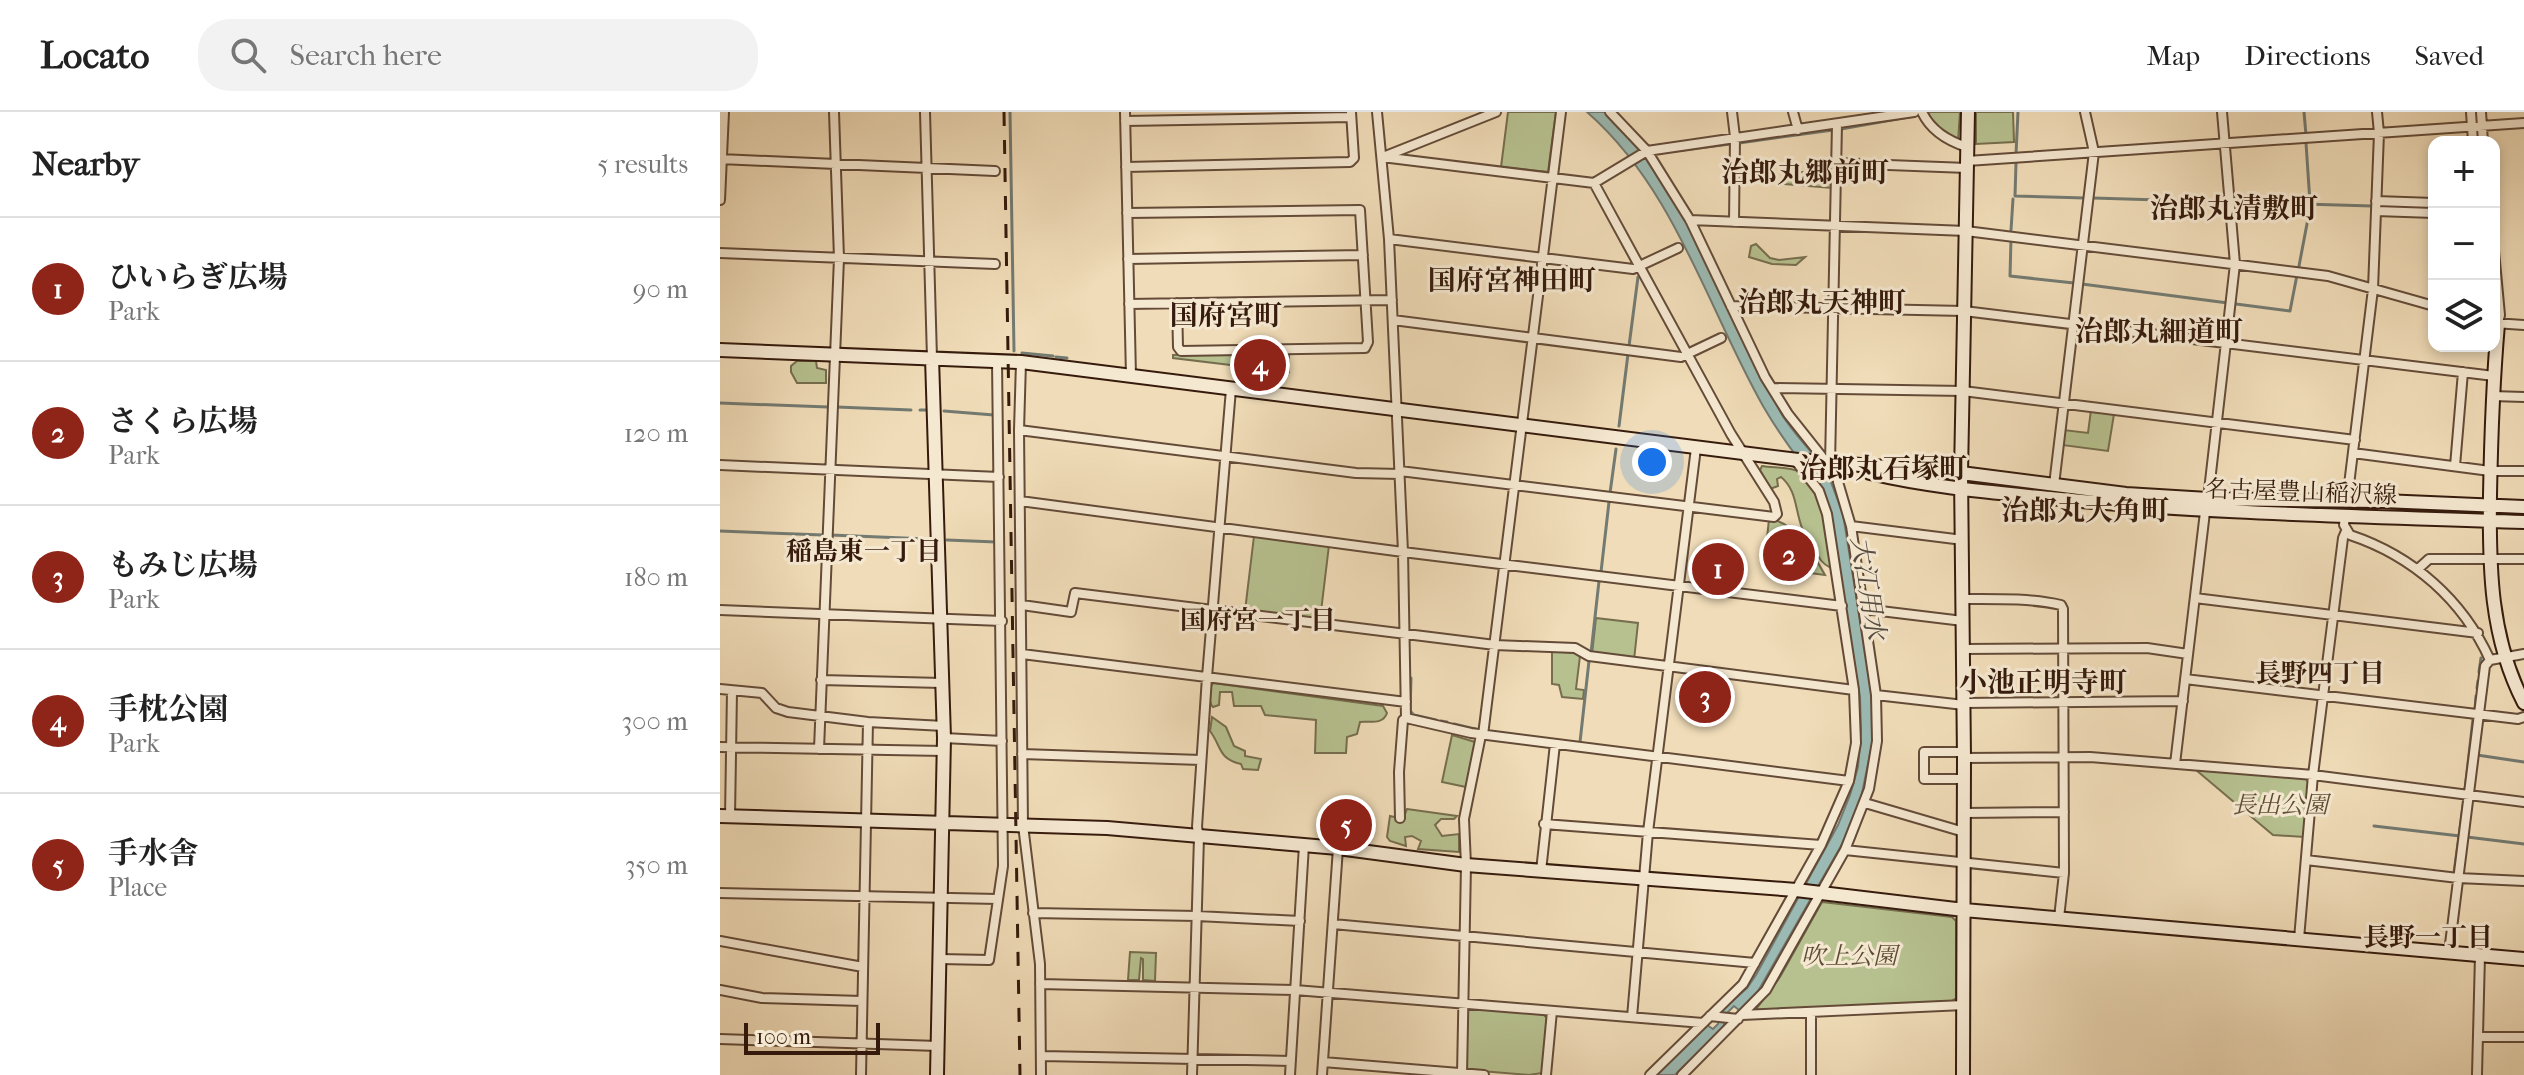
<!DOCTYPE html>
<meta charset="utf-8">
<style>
:root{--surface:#fff;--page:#f2f2f2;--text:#222;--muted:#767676;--line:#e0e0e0;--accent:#8f2418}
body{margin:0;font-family:"IM FELL French Canon","Noto Serif JP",serif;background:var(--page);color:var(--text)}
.controls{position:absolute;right:24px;top:24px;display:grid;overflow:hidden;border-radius:16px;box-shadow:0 4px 12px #0003}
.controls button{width:72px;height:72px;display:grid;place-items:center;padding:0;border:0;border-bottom:2px solid var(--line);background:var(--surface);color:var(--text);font:40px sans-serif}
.scale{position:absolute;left:24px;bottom:20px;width:136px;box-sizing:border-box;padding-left:8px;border:4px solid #361b0d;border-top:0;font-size:22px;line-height:28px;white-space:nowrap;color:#361b0d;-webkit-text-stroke:6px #f5e8d1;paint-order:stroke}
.you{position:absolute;left:932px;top:350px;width:28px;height:28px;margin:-20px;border:6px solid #fff;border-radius:50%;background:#1a73e8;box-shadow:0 0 0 12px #1a73e833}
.badge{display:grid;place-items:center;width:52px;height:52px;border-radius:50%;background:var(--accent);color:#fff;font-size:26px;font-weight:700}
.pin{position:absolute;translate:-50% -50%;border:4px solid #fff;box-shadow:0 2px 8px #0006}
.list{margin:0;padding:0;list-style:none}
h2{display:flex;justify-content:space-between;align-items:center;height:104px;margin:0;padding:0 32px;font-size:34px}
h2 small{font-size:26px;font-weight:400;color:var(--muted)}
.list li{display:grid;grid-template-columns:52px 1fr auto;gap:24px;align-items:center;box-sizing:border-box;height:144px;padding:0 32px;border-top:2px solid var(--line)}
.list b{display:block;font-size:30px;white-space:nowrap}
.list p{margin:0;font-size:26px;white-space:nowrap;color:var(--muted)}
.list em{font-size:26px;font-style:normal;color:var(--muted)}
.icon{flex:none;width:44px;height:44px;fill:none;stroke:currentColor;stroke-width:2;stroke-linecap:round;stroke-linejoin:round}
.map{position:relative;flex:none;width:1804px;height:963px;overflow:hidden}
header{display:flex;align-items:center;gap:48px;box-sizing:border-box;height:112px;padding:0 40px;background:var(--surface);border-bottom:2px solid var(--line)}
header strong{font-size:38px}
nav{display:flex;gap:44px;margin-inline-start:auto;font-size:28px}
.search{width:560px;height:72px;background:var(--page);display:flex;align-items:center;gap:20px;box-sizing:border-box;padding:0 28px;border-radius:32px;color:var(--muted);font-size:30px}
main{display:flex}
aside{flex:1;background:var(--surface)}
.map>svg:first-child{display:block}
.green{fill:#b7c190;stroke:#766e4e;stroke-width:2}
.water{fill:#9bbab3;stroke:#737a71;stroke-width:2}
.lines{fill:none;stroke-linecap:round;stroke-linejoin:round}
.stream{stroke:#737a71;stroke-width:3}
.street-casing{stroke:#644b38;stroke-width:12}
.secondary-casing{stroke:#361b0d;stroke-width:16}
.street{stroke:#f5e8d1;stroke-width:8}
.secondary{stroke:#f5e8d1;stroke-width:12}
.rail{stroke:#361b0d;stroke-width:3;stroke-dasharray:14 14;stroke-linecap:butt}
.labels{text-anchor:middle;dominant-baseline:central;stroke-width:6;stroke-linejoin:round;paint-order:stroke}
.street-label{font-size:24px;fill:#361b0d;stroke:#f5e8d1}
.park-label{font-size:24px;font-style:italic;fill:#5d4d34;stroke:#f5e8d1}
.neighbourhood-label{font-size:26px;font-weight:bold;fill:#361b0d;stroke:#f5e8d1}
.water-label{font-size:26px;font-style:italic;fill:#544b3f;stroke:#f5e8d1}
.quarter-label{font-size:28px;font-weight:bold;fill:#361b0d;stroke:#f5e8d1}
</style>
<header>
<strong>Locato</strong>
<div class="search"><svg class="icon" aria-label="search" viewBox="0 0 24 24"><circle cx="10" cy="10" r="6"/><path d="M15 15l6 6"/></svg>Search here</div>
<nav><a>Map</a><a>Directions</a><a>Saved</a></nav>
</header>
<main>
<aside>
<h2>Nearby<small>5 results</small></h2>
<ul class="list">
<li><span class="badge">1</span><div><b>ひいらぎ広場</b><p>Park</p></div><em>90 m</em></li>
<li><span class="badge">2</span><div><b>さくら広場</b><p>Park</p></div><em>120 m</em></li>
<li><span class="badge">3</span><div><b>もみじ広場</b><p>Park</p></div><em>180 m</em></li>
<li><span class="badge">4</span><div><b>手枕公園</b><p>Park</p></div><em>300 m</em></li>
<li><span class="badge">5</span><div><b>手水舎</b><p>Place</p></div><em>350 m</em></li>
</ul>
</aside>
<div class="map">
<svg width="1804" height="963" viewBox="0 0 1804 963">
<rect width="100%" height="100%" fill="#f0dcb8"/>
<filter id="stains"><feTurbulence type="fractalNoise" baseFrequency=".0025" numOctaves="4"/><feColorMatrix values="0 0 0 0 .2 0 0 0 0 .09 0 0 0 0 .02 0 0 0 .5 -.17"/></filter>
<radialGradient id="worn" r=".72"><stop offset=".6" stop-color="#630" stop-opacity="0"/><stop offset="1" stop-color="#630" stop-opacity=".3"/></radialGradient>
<!-- green -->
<path class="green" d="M788,0H836L828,60L781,55Z
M1211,0H1240L1238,30L1218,18L1207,1Z
M1256,0H1293L1294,30L1256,32Z
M1065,59L1113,62L1112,76L1065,72Z
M1036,132L1050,146L1059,148L1085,145L1076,153L1052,152L1029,145L1031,134Z
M569,241V260L453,246V243Z
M77,249H96L97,256L106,258V271H77L71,260V254Z
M1371,298L1394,302L1388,339L1342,333L1344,318L1368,321Z
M1042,354C1053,356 1071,355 1080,360C1106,376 1108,429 1111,456C1102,452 1099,446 1095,438C1092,430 1085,424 1082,416C1075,398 1077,378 1061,365L1057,367L1058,374L1050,377L1040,358Z
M1049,407C1074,409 1094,443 1105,463L1044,455Z
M534,424L609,433L600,508L525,499Z
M986,438L1014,441L1009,477L982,473Z
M876,506L918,511L914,548L872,542Z
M832,539L856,541L860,544L856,577L864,578L863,587L842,585L839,573L832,572Z
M978,563L997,565L993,606L973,604Z
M493,571L663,594L667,601C663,613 650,609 640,610L637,622L627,625L626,641H595L596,608L545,603L541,594H514L512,580H500L499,593L493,595C488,590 489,576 493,571Z
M492,605L506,615L514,634L525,639V644L541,647L538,658L523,657L521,652C498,647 502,635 490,619Z
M732,623L755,630L746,675L722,670Z
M1476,658L1585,666L1589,671L1584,725L1553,723Z
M687,697L737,704L734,707H721L715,713L722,724L739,722V740L698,737L701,729L692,724L685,725L686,734L670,729L667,725L670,704L683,707Z
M1102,790L1232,805L1236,809V886L1232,889L1039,899L1037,896L1060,865Z
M410,840L436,841L435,869L423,868V847L421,846L419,868H408Z
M750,896L823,902L827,906L822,961L809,963L749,958L745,955L747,898Z"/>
<!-- water -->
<path class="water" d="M867,0H885C970,81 1005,200 1061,301C1074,323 1095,343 1111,363V370L1123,402L1152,583L1153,628L1141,686L1125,727L1037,881L1020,899L1014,894L1008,900L1003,916L955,963H937L987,913L993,917L998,912L1003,897L1027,876L1036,863L1118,713L1130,683L1138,655L1141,618L1140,585L1105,382C1098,368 1089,361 1080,349C1067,332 1054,313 1043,294C987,195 955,77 867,0Z"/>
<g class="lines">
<!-- stream -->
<path class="stream" d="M290,0L294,239
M1584,0L1586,23
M1756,0L1757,7
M1121,17L1200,3
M1019,31L1113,18
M1586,31L1590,91
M939,41L1010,32
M1296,42L1298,0
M1296,51L1295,84L1365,86
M1373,86L1506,90
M1515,90L1652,94
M1661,94L1714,96
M1291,118L1293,87
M1291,127L1290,164L1354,171
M1579,154L1590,96
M1362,172L1508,191
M1516,192L1570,199L1577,163
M909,234L918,165
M302,241L333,244
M336,245L347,246
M0,291L108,295
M117,295L191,298
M200,298H206
M224,299L274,303
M899,314L908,242
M890,381L896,337
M0,419L103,423
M111,423L208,427
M227,428L276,430
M881,460L889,390
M871,541L879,469
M1759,560L1761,546
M691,566L690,599L694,603L716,608
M1757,576L1758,569
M1755,598L1756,584
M721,609L727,610
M734,612L755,617
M860,630L869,549
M1757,643L1804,650
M1745,678L1753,607
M1654,714L1740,724
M1747,725L1804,732
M1734,761L1744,687"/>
<!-- street casing -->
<g class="street-casing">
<path id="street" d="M205,0L212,246
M405,0L411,264
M657,0L669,127L683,440L686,606L751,621L1129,669
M890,0L927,39L970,108L1045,265L1068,302L1107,351
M1012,0L1015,25L1014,110
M1073,0L1078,18
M1202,0C1211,19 1228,29 1247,35
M1751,0L1753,30
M1761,0L1763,30
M405,9L631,5
M662,45L874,71L927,39L1194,0
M663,45L776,0
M0,47L275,59
M1247,49L1804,11
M1116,51L1247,56
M406,55L630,50L634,46L631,0
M0,88L4,0
M1656,89L1714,91
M1656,99L1714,101
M407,101L640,98L648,230L645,236L461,239L458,235L457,191
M970,108L1246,119L1608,164L1714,194
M669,127L913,157L958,136
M1774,139L1780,203L1778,212
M0,141L275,152
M408,147L643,143
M409,192L672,188
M1011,194L1244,199L1774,264
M673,208L961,245L1001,226
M1774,211L1804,213
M301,250L299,318L303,713L320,852L321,963
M1052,276L1243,279L1635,328
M1772,284L1804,285
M299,318L636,361L680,362
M1633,341L1770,359H1804
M1110,352L1117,12
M0,353L279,365
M1735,354L1743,260
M680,359L1054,405L1057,402L1054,390L1011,322L874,71
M1334,373L1374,40L1365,0
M1488,387L1515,152L1502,0
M300,389L683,440L1122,494
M1627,389L1653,177L1659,21L1657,0
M1625,402L1624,413L1630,423C1693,444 1743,488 1770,548L1804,542
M1131,414L1243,428
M1698,457L1709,447H1804
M1475,486L1758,521
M1243,487C1275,487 1310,486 1341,493L1343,497L1344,761L1339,806
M302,493L351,500L355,481L775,533L855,536L869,544L1134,578
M1144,497L1243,509
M0,498L282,509
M1244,537L1427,536L1468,542
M302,542L686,590
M1465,567L1798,607L1804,605
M101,568L222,571
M0,577L42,581L56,596L68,600L148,610L224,614
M1156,583L1244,593
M1244,591L1463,589
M763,623L841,0
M224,626L282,629
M0,635L224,639
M99,637L119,146L114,0
M1244,640H1204V667H1244
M302,642L481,648
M1244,646L1370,645L1593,663L1804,690
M1455,652L1485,400
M1145,691L1244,720
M1244,701L1344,700
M10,705L12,579
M680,706L679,660L683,608L686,606
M824,712L1101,733
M1125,738L1344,761
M1586,748L1738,766L1804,769
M821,759L835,632
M0,781L278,787
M313,801L477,804L580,809
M613,812L1035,851
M1579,827L1593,663L1623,426L1626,419
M0,829L143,855
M1729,840L1765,554L1770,548
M220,847L269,848L283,754L277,249
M320,872L575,878L983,911
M0,878L42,886L142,889
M1022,903L1244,893
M990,904L1018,907
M912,905L928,720L976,336
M1758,925H1804
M0,927L218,934
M321,944L571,949
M603,950L764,963
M141,963L148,610
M472,963L479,725L477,715L487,565L511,277
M570,963L584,733
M602,963L618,736
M742,963L746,753L744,707L761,623
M826,963L832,899
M930,963L1023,872L1101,733L1129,669L1136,631L1134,578L1107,402L1099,379L1075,348
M962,963L1046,878L1125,738L1149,677L1157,629L1156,583L1131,414L1118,370L1117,353
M1091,963V900
M1757,963L1760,843"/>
</g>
<!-- secondary casing -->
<g class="secondary-casing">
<path id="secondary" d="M1778,212C1773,269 1771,326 1770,383C1769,455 1770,526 1804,591
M0,238L301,250L1078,348L1241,361L1406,382L1488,387L1663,389L1804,395
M212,246L224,626L217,963
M1150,361C1209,375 1270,380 1330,386C1488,402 1646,404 1804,410
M0,704L387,716L618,736L746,753L1076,778L1244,798L1804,847
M1243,963L1244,646L1241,361L1248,0"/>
</g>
<!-- street -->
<use href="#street" class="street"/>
<!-- secondary -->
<use href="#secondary" class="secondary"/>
<!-- rail -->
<path class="rail" d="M284,0L300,963"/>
</g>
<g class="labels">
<!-- street labels -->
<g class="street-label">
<text transform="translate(1581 380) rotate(2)">名古屋豊山稲沢線</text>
</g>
<!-- park labels -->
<g class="park-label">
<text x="1560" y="693">長出公園</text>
<text x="1129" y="844">吹上公園</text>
</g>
<!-- neighbourhood labels -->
<g class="neighbourhood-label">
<text x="144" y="439">稲島東一丁目</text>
<text x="538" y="508">国府宮一丁目</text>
<text x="1600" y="561">長野四丁目</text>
<text x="1708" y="825">長野一丁目</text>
</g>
<!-- water labels -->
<g class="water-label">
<text transform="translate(1148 476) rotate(81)">大江用水</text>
</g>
<!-- quarter labels -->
<g class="quarter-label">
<text x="1085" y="60">治郎丸郷前町</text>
<text x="1514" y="96">治郎丸清敷町</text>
<text x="792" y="168">国府宮神田町</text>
<text x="1102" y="190">治郎丸天神町</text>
<text x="506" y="203">国府宮町</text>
<text x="1439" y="219">治郎丸細道町</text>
<text x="1163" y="356">治郎丸石塚町</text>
<text x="1365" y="398">治郎丸大角町</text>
<text x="1323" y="570">小池正明寺町</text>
</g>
</g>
<rect width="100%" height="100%" filter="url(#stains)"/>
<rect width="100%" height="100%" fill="url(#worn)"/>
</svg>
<div class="controls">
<button>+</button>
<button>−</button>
<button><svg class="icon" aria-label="layers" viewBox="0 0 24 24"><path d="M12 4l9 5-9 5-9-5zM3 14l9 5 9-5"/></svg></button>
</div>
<div class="scale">100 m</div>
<div class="you"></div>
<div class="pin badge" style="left:998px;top:457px">1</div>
<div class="pin badge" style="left:1069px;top:443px">2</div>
<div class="pin badge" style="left:985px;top:585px">3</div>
<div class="pin badge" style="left:540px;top:253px">4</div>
<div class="pin badge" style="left:626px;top:713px">5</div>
</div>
</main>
